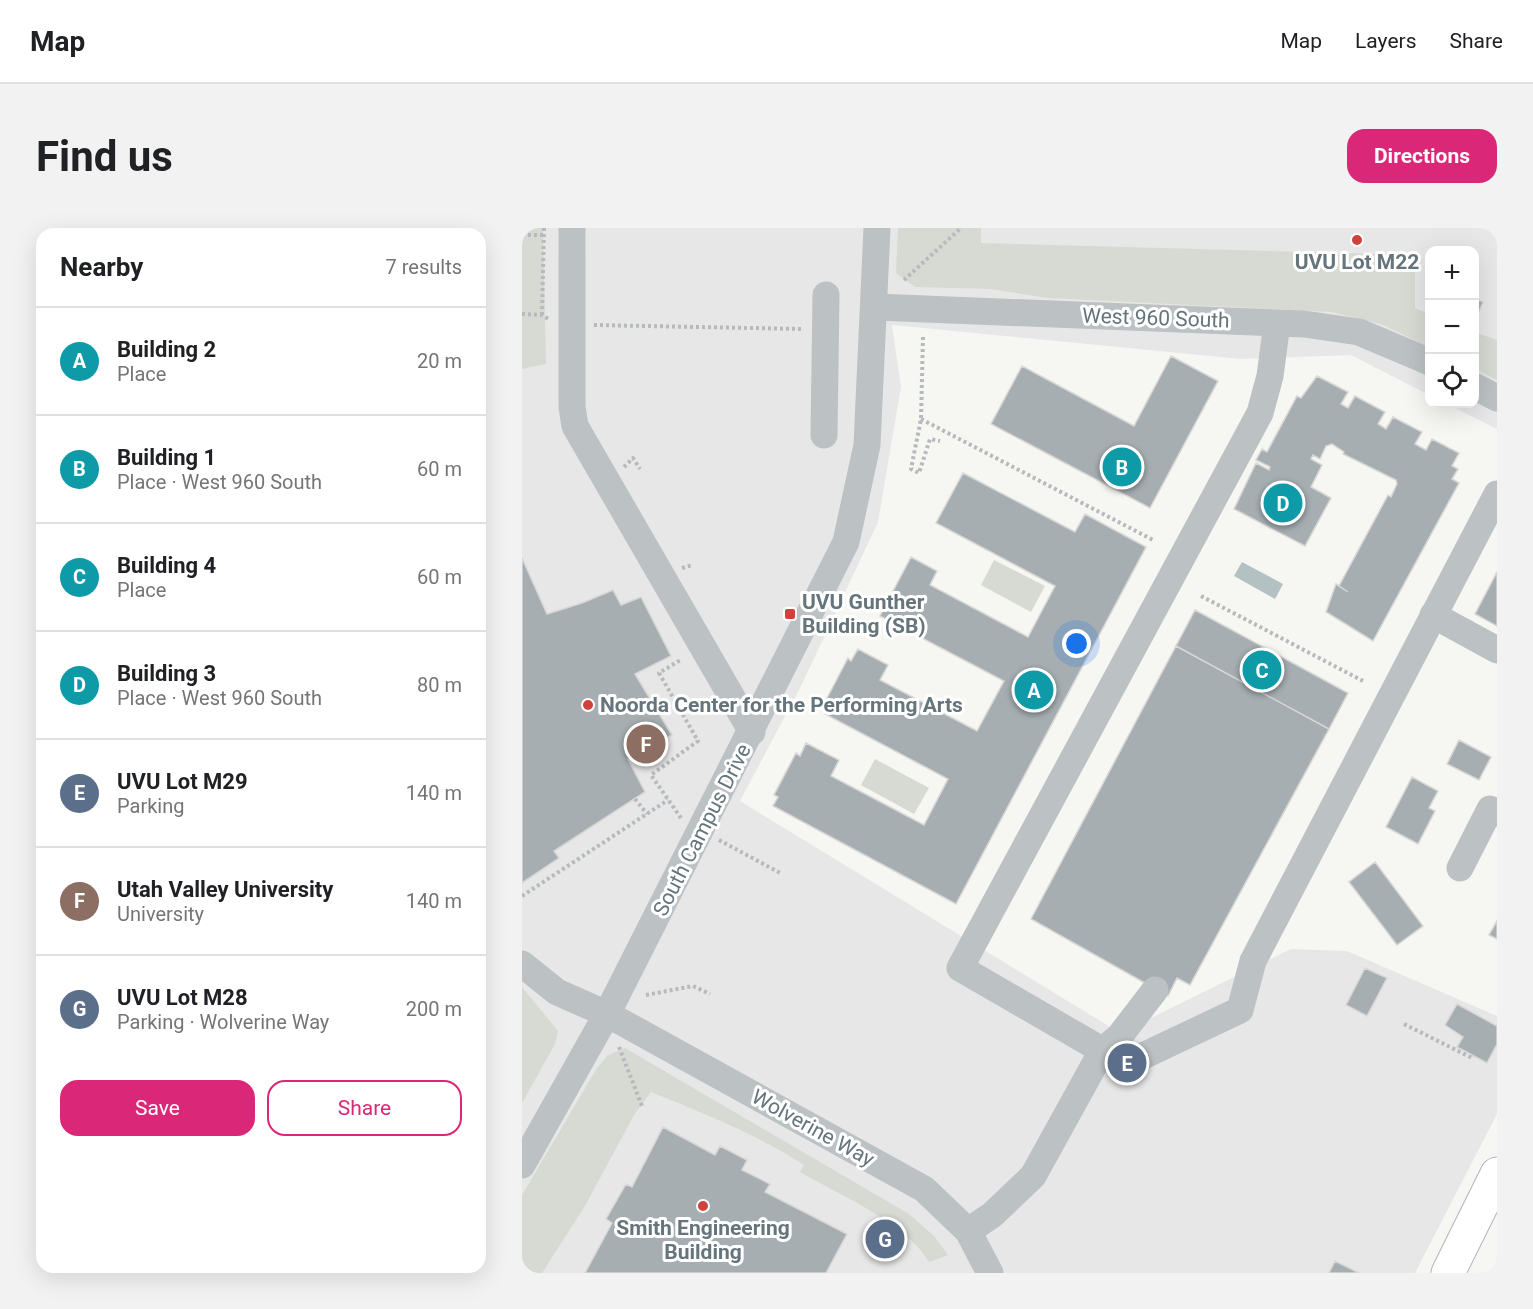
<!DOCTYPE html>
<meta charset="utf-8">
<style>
:root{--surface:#fff;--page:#f2f2f2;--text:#202124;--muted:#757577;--line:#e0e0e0;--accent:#db2777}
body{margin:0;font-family:Roboto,sans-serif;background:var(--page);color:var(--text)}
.controls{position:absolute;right:18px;top:18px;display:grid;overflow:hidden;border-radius:12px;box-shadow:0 6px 24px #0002}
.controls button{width:54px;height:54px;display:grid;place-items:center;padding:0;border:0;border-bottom:2px solid var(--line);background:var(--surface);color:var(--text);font:30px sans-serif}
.you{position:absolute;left:555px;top:416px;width:21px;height:21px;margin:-15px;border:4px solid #fff;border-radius:50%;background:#1a73e8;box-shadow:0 0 0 9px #1a73e833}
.badge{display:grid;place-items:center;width:39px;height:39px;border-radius:50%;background:var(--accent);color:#fff;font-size:20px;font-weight:700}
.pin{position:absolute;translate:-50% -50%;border:3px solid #fff;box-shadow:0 2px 6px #0006}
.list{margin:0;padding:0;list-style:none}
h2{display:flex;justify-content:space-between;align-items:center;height:78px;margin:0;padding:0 24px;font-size:26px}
h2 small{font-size:20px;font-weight:400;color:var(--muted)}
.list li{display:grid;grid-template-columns:39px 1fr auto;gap:18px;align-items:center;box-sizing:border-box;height:108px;padding:0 24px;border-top:2px solid var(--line)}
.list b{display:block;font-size:22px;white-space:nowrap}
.list p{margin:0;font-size:20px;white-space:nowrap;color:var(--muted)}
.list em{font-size:20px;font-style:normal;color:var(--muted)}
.actions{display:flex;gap:12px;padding:18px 24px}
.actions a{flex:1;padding:14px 0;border:2px solid var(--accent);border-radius:18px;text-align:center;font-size:21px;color:var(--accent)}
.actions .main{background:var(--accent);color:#fff}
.icon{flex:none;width:33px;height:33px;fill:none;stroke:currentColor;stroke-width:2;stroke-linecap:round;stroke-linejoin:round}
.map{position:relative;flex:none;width:975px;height:1045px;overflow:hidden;border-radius:18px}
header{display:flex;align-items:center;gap:36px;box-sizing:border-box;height:84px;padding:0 30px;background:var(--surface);border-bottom:2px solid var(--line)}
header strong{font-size:28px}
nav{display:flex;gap:33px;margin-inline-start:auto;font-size:21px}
.intro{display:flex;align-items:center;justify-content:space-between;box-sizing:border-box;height:144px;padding:0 36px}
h1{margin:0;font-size:42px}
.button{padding:15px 27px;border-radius:18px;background:var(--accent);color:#fff;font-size:21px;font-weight:700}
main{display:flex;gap:36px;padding:0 36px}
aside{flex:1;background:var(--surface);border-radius:18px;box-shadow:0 6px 24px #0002}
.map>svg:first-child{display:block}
.built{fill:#e7e7e7}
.green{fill:#d7dad3}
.water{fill:#b3c1c2}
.building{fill:#a6aeb2;stroke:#d8d7d6;stroke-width:1.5}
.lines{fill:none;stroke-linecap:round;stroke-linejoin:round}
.major-casing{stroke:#b0b5b7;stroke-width:35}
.path{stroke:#b6babc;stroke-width:4;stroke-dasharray:3 3;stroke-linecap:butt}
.minor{stroke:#bcc1c3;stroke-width:27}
.major{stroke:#fff;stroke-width:33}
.poi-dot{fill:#cf423b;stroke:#fff;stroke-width:2}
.labels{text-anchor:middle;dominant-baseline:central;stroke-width:6;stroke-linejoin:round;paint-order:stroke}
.poi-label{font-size:21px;font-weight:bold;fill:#65757b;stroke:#fff}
.street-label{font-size:21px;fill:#65757b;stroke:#fff}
</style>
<header>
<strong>Map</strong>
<nav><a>Map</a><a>Layers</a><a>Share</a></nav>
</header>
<div class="intro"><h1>Find us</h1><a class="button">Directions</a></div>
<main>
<aside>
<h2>Nearby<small>7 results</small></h2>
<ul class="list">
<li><span class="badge" style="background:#0f9aa8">A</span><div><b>Building 2</b><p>Place</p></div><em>20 m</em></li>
<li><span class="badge" style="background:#0f9aa8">B</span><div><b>Building 1</b><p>Place · West 960 South</p></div><em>60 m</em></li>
<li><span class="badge" style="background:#0f9aa8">C</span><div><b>Building 4</b><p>Place</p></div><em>60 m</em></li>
<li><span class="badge" style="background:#0f9aa8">D</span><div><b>Building 3</b><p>Place · West 960 South</p></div><em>80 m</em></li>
<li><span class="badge" style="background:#5c6f8a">E</span><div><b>UVU Lot M29</b><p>Parking</p></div><em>140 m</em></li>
<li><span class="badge" style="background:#8d6e63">F</span><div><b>Utah Valley University</b><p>University</p></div><em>140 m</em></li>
<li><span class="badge" style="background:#5c6f8a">G</span><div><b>UVU Lot M28</b><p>Parking · Wolverine Way</p></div><em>200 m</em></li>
</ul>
<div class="actions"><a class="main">Save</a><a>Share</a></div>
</aside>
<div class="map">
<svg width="975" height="1045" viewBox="0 0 975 1045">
<rect width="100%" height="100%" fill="#f6f6f3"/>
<!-- built -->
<path class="built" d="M0,0H975V201L925,176H952V22H908L907,167L829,127L719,131L370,97L379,159L356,294L279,458L218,573L598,805L769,721L825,723L975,788V886L893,1045H0Z"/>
<!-- green -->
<path class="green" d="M0,0H21L24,136L0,141Z
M376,0H459V15L893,27V80L907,86V119L859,96L809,84L525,70L469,61L393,59L374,45Z
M952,104L975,112V152L953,141Z
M472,332L523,358L509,384L459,357Z
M353,531L407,560L392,586L339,557Z
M0,759L36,803L33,816L0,875Z
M103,820L387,986L412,1008L426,1027L407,1034C385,995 317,967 278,944L282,937C234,906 181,885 129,864L112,887L63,978L20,1045H0V967L75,840L86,827Z"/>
<!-- water -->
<path class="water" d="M720,334L761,356L753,371L712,348Z"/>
<!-- building -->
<path class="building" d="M952,70L961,74L952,96Z
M649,128L696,153L628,280L469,196L500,138L612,198Z
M795,148L826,164L819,176L826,180L833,168L863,184L856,196L864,201L871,189L900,204L893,216L904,222L910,211L937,225L930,238L936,241L930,251L937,255L851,413L804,384L814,356L826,364L817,358L866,267L869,269L875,256L874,252L821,226L822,224L810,216L804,218L798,231L791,227L789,231L800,237L789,259L809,270L783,318L712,281L734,235L747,242L748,239L734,232L740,221L745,224L775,168L779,170Z
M441,245L553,304L563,286L624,319L434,676L251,578L256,569L252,567L274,525L278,528L284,515L317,532L309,548L402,597L426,551L303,486L309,474L304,472L326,430L329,433L336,421L366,437L358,452L455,503L482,453L358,388L389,329L415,343L408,357L506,409L533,358L414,295Z
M0,330L25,386L60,375L91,362L99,377L119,369L149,428L113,446L150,507L106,531L123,564L32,623L37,630L0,655Z
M975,344V398L953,386Z
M673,382L826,465L807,501L654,418Z
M654,418L807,501L668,757L655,750L646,768L509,691Z
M937,512L969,529L957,552L925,536Z
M890,549L916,563L907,580L913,583L896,616L864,599Z
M853,634L901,698L875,717L827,654Z
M975,693V711L967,707Z
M843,740L865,750L845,788L824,777Z
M935,776L975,798V816L965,835L935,819L941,809L923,797Z
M141,899L193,927L198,918L225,932L220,942L248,956L243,964L325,1006L304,1045H63L90,995L84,991L104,956L110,959Z
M813,1033L837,1045H807Z"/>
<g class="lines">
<!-- major casing -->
<g class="major-casing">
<path id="major" d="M926,1045L975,946"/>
</g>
<!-- path -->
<path class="path" d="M0,7H23
M382,52L439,0
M0,86L20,87L28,92
M20,87L22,0
M72,97L280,101
M401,109L399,191L389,241L397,245L408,211L418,213
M399,191L633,313
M102,239L111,230L118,241
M160,340L171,337
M679,368L841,453
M113,571L125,586
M159,590L129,547L176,513L137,445L160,431
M197,612L260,646
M0,668L146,572
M124,767L171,758L188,766
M882,796L950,830L951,828
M97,819L120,878"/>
<!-- minor -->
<path class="minor" d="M50,0V179L53,198L230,504
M354,79L782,96L837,104L908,134
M755,95L748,148L738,185L438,740L604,836L718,782L731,733L975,266
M952,158L975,170
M302,207L304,67
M911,387L975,422
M938,640L968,581L975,585
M0,736L35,764L85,786L402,961L446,1003L468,1045
M0,937L85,786L324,314L345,217L355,0
M446,1003L470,987L511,948L580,823L597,809L633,762"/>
<!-- major -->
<use href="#major" class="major"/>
</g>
<!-- markers -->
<g class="poi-dot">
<circle cx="835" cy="12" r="6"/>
<rect x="262" y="380" width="12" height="12" rx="3"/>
<circle cx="66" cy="477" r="6"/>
<circle cx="181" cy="978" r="6"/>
</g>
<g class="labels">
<!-- poi labels -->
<g class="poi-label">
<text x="835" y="34">UVU Lot M22</text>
<text x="280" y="374" text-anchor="start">UVU Gunther<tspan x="280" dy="24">Building (SB)</tspan></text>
<text x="78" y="477" text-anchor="start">Noorda Center for the Performing Arts</text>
<text x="181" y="1000">Smith Engineering<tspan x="181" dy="24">Building</tspan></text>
</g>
<!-- street labels -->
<g class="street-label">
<text transform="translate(634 90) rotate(2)">West 960 South</text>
<text transform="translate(180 602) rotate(-63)">South Campus Drive</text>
<text transform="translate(291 900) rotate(29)">Wolverine Way</text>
</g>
</g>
</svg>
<div class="controls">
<button>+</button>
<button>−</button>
<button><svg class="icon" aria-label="locate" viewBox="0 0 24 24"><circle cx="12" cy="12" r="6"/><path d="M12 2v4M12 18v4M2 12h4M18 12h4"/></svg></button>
</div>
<div class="you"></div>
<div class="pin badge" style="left:512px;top:462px;background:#0f9aa8">A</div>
<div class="pin badge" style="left:600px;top:239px;background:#0f9aa8">B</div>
<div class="pin badge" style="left:740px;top:442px;background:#0f9aa8">C</div>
<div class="pin badge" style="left:761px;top:275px;background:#0f9aa8">D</div>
<div class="pin badge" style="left:605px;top:835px;background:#5c6f8a">E</div>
<div class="pin badge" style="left:124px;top:516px;background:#8d6e63">F</div>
<div class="pin badge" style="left:363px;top:1011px;background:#5c6f8a">G</div>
</div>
</main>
